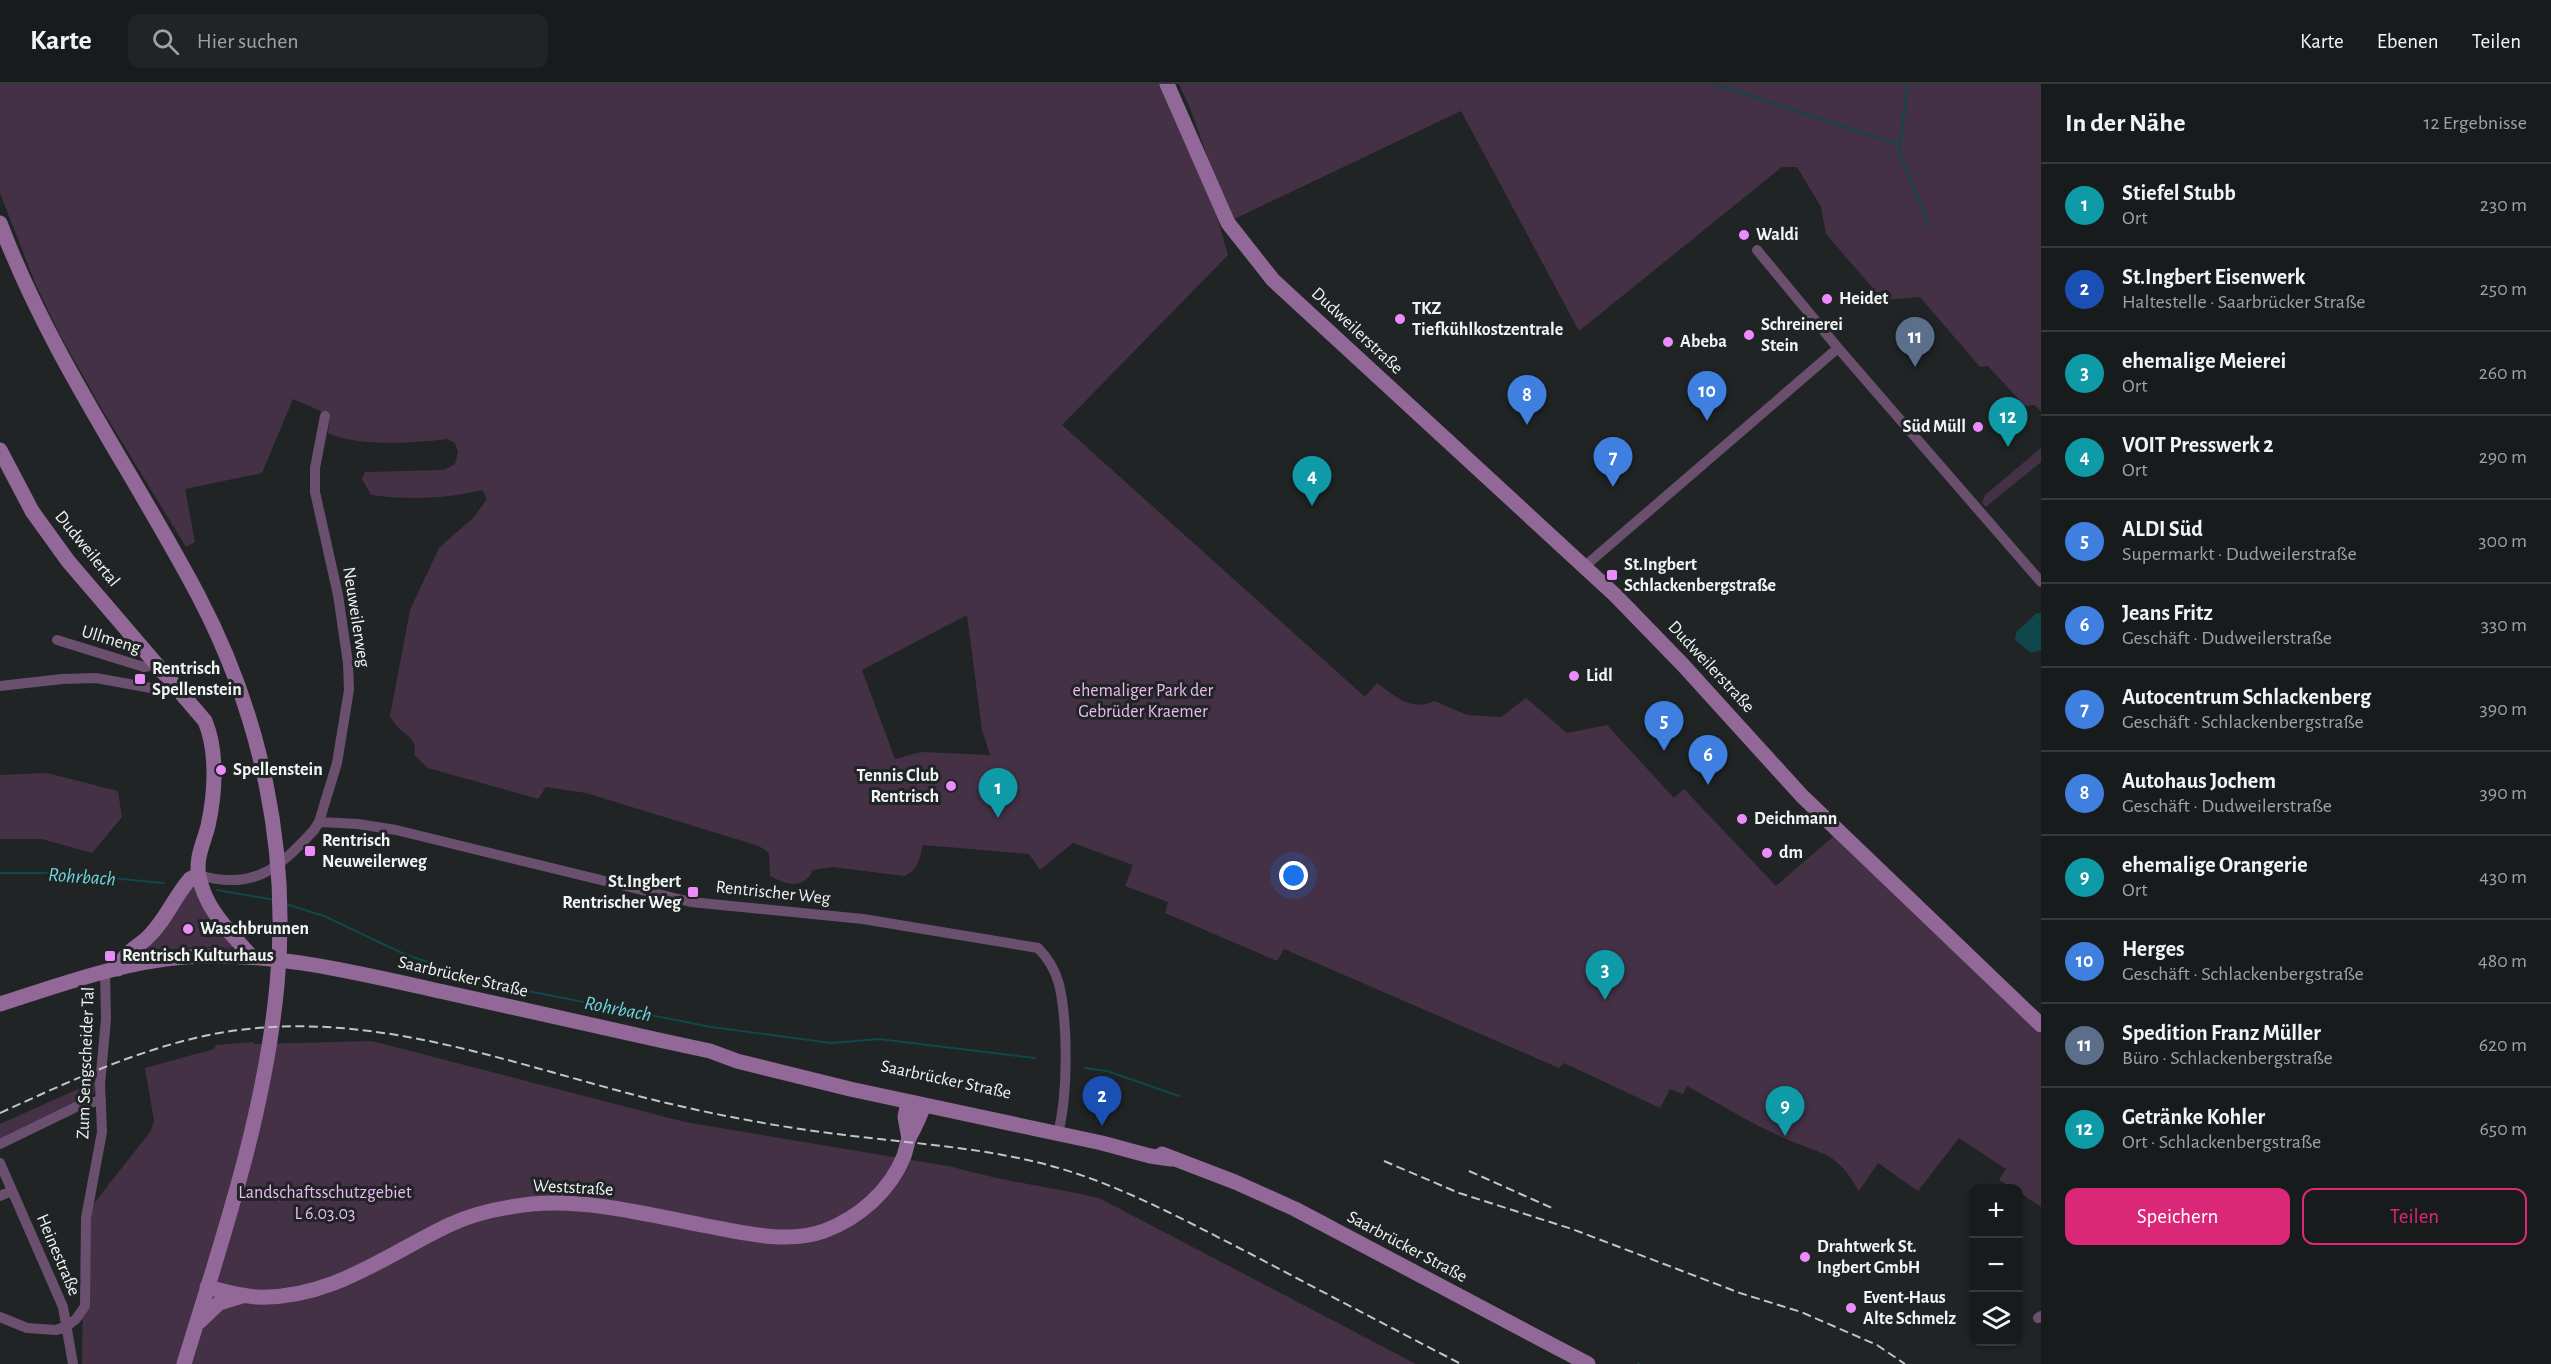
<!DOCTYPE html>
<html lang="de">
<meta charset="utf-8">
<style>
:root{--surface:#181b1b;--page:#212424;--text:#f1f3f6;--muted:#9fa1a3;--line:#36393a;--accent:#db2777}
body{margin:0;font-family:"Alegreya Sans",sans-serif;background:var(--page);color:var(--text)}
.controls{position:absolute;right:18px;bottom:18px;display:grid;overflow:hidden;border-radius:12px;box-shadow:0 2px 4px #0004}
.controls button{width:54px;height:54px;display:grid;place-items:center;padding:0;border:0;border-bottom:2px solid var(--line);background:var(--surface);color:var(--text);font:30px sans-serif}
.you{position:absolute;left:1294px;top:792px;width:21px;height:21px;margin:-15px;border:4px solid #fff;border-radius:50%;background:#1a73e8;box-shadow:0 0 0 9px #1a73e833}
.badge{display:grid;place-items:center;width:39px;height:39px;border-radius:50%;background:var(--accent);color:#fff;font-size:20px;font-weight:700}
.pin{position:absolute;translate:-50% -50px;filter:drop-shadow(0 2px 3px #0008)}
.pin::after{content:'';position:absolute;top:32px;width:21px;height:18px;background:inherit;clip-path:polygon(0 0,100% 0,50% 100%)}
.list{margin:0;padding:0;list-style:none}
h2{display:flex;justify-content:space-between;align-items:center;height:78px;margin:0;padding:0 24px;font-size:26px}
h2 small{font-size:20px;font-weight:400;color:var(--muted)}
.list li{display:grid;grid-template-columns:39px 1fr auto;gap:18px;align-items:center;box-sizing:border-box;height:84px;padding:0 24px;border-top:2px solid var(--line)}
.list b{display:block;font-size:22px;white-space:nowrap}
.list p{margin:0;font-size:20px;white-space:nowrap;color:var(--muted)}
.list em{font-size:20px;font-style:normal;color:var(--muted)}
.actions{display:flex;gap:12px;padding:18px 24px}
.actions a{flex:1;padding:14px 0;border:2px solid var(--accent);border-radius:12px;text-align:center;font-size:21px;color:var(--accent)}
.actions .main{background:var(--accent);color:#fff}
.icon{flex:none;width:33px;height:33px;fill:none;stroke:currentColor;stroke-width:2;stroke-linecap:round;stroke-linejoin:round}
.map{position:relative;flex:none;width:2041px;height:1280px;overflow:hidden}
header{display:flex;align-items:center;gap:36px;box-sizing:border-box;height:84px;padding:0 30px;background:var(--surface);border-bottom:2px solid var(--line)}
header strong{font-size:28px}
nav{display:flex;gap:33px;margin-inline-start:auto;font-size:21px}
.search{width:420px;height:54px;background:var(--page);display:flex;align-items:center;gap:15px;box-sizing:border-box;padding:0 21px;border-radius:12px;color:var(--muted);font-size:22px}
main{display:flex}
aside{flex:1;background:var(--surface)}
.map>svg:first-child{display:block}
.green{fill:#443146;fill-rule:evenodd}
.water{fill:#10474b}
.lines{fill:none;stroke-linecap:round;stroke-linejoin:round}
.stream{stroke:#10474b;stroke-width:2}
.street{stroke:#6a506e;stroke-width:10}
.secondary{stroke:#926898;stroke-width:15}
.rail{stroke:#c1c5c5;stroke-width:2;stroke-dasharray:9 4.5;stroke-linecap:butt}
.poi-dot{fill:#ec8cfb;stroke:#202424;stroke-width:2}
.labels{text-anchor:middle;dominant-baseline:central;stroke-width:6;stroke-linejoin:round;paint-order:stroke}
.poi-label{font-size:18px;font-weight:bold;fill:#f1f4f4;stroke:#202424;text-anchor:start}
.street-label{font-size:18px;fill:#f1f4f4;stroke:#202424}
.park-label{font-size:18px;fill:#edb9f4;stroke:#202424}
.water-label{font-size:20px;font-style:italic;fill:#6ed8e0;stroke:#202424}
</style>
<header>
<strong>Karte</strong>
<div class="search"><svg class="icon" aria-label="search" viewBox="0 0 24 24"><circle cx="10" cy="10" r="6"/><path d="M15 15l6 6"/></svg>Hier suchen</div>
<nav><a>Karte</a><a>Ebenen</a><a>Teilen</a></nav>
</header>
<main>
<div class="map">
<svg width="2041" height="1280" viewBox="0 0 2041 1280">
<rect width="100%" height="100%" fill="#202424"/>
<!-- green -->
<path class="green" d="M0,0H1162L1217,133L1228,171L1062,341L1365,613L1377,599C1395,612 1411,628 1434,617L1467,631L1501,633L1526,614L1567,649L1607,641L1674,714L1684,705L1776,802L1835,751L2041,950V1123L2019,1108L2018,1104H2013L1999,1096L2006,1085L1959,1054L1918,1107L1878,1079L1859,1107C1836,1067 1825,1072 1786,1055C1752,1040 1720,1020 1687,1002L1683,1010L1670,1005L1660,1024L1564,979L1559,984L1284,865L1277,877L1165,829L1168,818L1125,802L1133,781L1073,759L1040,786L1029,770L923,761C919,775 919,786 904,792L833,783L813,786C803,806 787,801 770,792L769,769L759,762L586,709L546,703L538,715L428,684L414,671C419,651 400,652 390,632L410,526L439,464L474,433L487,415L482,406C445,415 408,416 371,411L362,395L365,388L444,386L455,380L458,368L455,359L447,355C415,359 357,363 328,349L330,331L293,315L262,389L185,405L195,458L186,463L103,327L60,251L35,199L0,109ZM967,531L982,646L990,671L921,668L895,675L862,586Z
M1179,0H2041V328L2035,321L2025,322L1988,282L1980,283L1920,213L1883,216L1826,150L1821,123L1797,83H1782L1579,247L1461,27L1230,137L1190,24Z
M2041,364V378L1986,423L1982,419L1985,411Z
M47,689L118,707L122,733L92,769L42,755H0V691Z
M194,799L234,861L232,864C198,861 166,866 132,871Z
M372,957L685,1038L953,1083C1000,1097 1051,1103 1099,1114L1416,1280H82L84,1132L150,1048L154,1037L145,984L214,965L216,961L254,958V960Z
M96,997L94,1009L90,1012L0,1055V1040Z"/>
<!-- water -->
<path class="water" d="M2037,529H2041V566L2031,569L2015,556L2016,548Z"/>
<g class="lines">
<!-- stream -->
<path class="stream" d="M1714,0L1900,61
M1908,0L1899,67L1929,142
M0,789H57L164,799
M217,806L275,816
M286,820L324,832L402,869L482,898L711,943L831,959L879,955L1035,974
M1085,984L1107,987L1179,1012
M1638,1280H1639"/>
<!-- street -->
<path class="street" d="M1757,166L1838,264L2041,498
M1585,482L1838,264
M57,556L144,583L156,581
M0,602L62,595L96,594L162,606L172,600
M319,738L358,740L396,746L691,818L863,835L1038,864C1048,874 1055,886 1059,900C1068,939 1068,1011 1058,1049
M198,791C254,807 278,785 314,746L319,738L337,679L349,606L348,579L338,511L315,408V384L325,332
M0,1060L76,1023L101,1016
M0,1079L63,1223L73,1280
M0,1112L12,1107
M0,1233L27,1244L56,1246L67,1242L76,1235L85,1222L86,1134L102,1048L100,1000L106,935L105,888
M2038,1234L2041,1232"/>
<!-- secondary -->
<path class="secondary" d="M1167,0L1228,139L1273,196L1615,511L1683,581L1802,712L2041,941
M0,139C50,272 132,386 198,511C261,631 290,765 277,901C265,1030 222,1156 184,1280
M0,366L32,427L68,477L205,637C218,668 215,710 208,742C204,758 195,775 199,792C205,825 230,848 251,872
M118,885C124,869 134,865 146,855C165,838 174,813 190,795L198,791
M0,920C59,901 122,878 184,873C273,867 358,889 444,908C532,928 621,948 710,967L737,977L850,1005L1102,1059L1150,1072L1171,1075
M908,1018L905,1033L909,1055
M1162,1070L1235,1098L1295,1125L1588,1280
M207,1203C223,1207 239,1212 256,1213C330,1216 386,1171 449,1141C474,1129 504,1123 532,1120C590,1115 650,1131 707,1142C743,1149 788,1160 824,1147C859,1134 890,1107 904,1072C906,1066 907,1060 909,1054C915,1043 920,1033 924,1021
M199,1238L219,1219L242,1212"/>
<!-- rail -->
<path class="rail" d="M0,1029C68,998 136,966 209,951C376,917 534,991 693,1025C743,1036 794,1045 845,1051C909,1059 974,1063 1036,1078C1112,1096 1180,1134 1249,1169C1319,1206 1390,1243 1461,1280
M1384,1077L1459,1109L1572,1145L1740,1209L1801,1228L1877,1261L1905,1280
M1469,1087L1552,1124"/>
</g>
<!-- markers -->
<g class="poi-dot">
<circle cx="1744" cy="151" r="6"/>
<circle cx="1827" cy="215" r="6"/>
<circle cx="1400" cy="235" r="6"/>
<circle cx="1749" cy="251" r="6"/>
<circle cx="1668" cy="258" r="6"/>
<circle cx="1978" cy="343" r="6"/>
<rect x="1606" y="485" width="12" height="12" rx="3"/>
<circle cx="1574" cy="592" r="6"/>
<rect x="134" y="589" width="12" height="12" rx="3"/>
<circle cx="221" cy="686" r="6"/>
<circle cx="951" cy="702" r="6"/>
<circle cx="1742" cy="735" r="6"/>
<rect x="304" y="761" width="12" height="12" rx="3"/>
<circle cx="1767" cy="769" r="6"/>
<rect x="687" y="802" width="12" height="12" rx="3"/>
<circle cx="188" cy="845" r="6"/>
<rect x="104" y="866" width="12" height="12" rx="3"/>
<circle cx="1805" cy="1173" r="6"/>
<circle cx="1851" cy="1224" r="6"/>
</g>
<g class="labels">
<!-- poi labels -->
<g class="poi-label">
<text x="1756" y="151">Waldi</text>
<text x="1839" y="215">Heidet</text>
<text x="1412" y="225">TKZ<tspan x="1412" dy="21">Tiefkühlkostzentrale</tspan></text>
<text x="1761" y="241">Schreinerei<tspan x="1761" dy="21">Stein</tspan></text>
<text x="1680" y="258">Abeba</text>
<text x="1966" y="343" text-anchor="end">Süd Müll</text>
<text x="1624" y="481">St.Ingbert<tspan x="1624" dy="21">Schlackenbergstraße</tspan></text>
<text x="152" y="585">Rentrisch<tspan x="152" dy="21">Spellenstein</tspan></text>
<text x="1586" y="592">Lidl</text>
<text x="233" y="686">Spellenstein</text>
<text x="939" y="692" text-anchor="end">Tennis Club<tspan x="939" dy="21">Rentrisch</tspan></text>
<text x="1754" y="735">Deichmann</text>
<text x="322" y="757">Rentrisch<tspan x="322" dy="21">Neuweilerweg</tspan></text>
<text x="1779" y="769">dm</text>
<text x="681" y="798" text-anchor="end">St.Ingbert<tspan x="681" dy="21">Rentrischer Weg</tspan></text>
<text x="200" y="845">Waschbrunnen</text>
<text x="122" y="872">Rentrisch Kulturhaus</text>
<text x="1817" y="1163">Drahtwerk St.<tspan x="1817" dy="21">Ingbert GmbH</tspan></text>
<text x="1863" y="1214">Event-Haus<tspan x="1863" dy="21">Alte Schmelz</tspan></text>
</g>
<!-- street labels -->
<g class="street-label">
<text transform="translate(1357 247) rotate(43)">Dudweilerstraße</text>
<text transform="translate(87 465) rotate(51)">Dudweilertal</text>
<text transform="translate(356 533) rotate(81)">Neuweilerweg</text>
<text transform="translate(111 556) rotate(17)">Ullmeng</text>
<text transform="translate(1711 583) rotate(47)">Dudweilerstraße</text>
<text transform="translate(773 809) rotate(6)">Rentrischer Weg</text>
<text transform="translate(463 893) rotate(13)">Saarbrücker Straße</text>
<text transform="translate(86 979) rotate(-88)">Zum Sengscheider Tal</text>
<text transform="translate(946 996) rotate(12)">Saarbrücker Straße</text>
<text transform="translate(573 1104) rotate(3)">Weststraße</text>
<text transform="translate(1407 1163) rotate(28)">Saarbrücker Straße</text>
<text transform="translate(58 1171) rotate(67)">Heinestraße</text>
</g>
<!-- park labels -->
<g class="park-label">
<text x="1143" y="607">ehemaliger Park der<tspan x="1143" dy="21">Gebrüder Kraemer</tspan></text>
<text x="325" y="1109">Landschaftsschutzgebiet<tspan x="325" dy="21">L 6.03.03</tspan></text>
</g>
<!-- water labels -->
<g class="water-label">
<text transform="translate(82 793) rotate(4)">Rohrbach</text>
<text transform="translate(618 925) rotate(11)">Rohrbach</text>
</g>
</g>
</svg>
<div class="controls">
<button>+</button>
<button>−</button>
<button><svg class="icon" aria-label="layers" viewBox="0 0 24 24"><path d="M12 4l9 5-9 5-9-5zM3 14l9 5 9-5"/></svg></button>
</div>
<div class="you"></div>
<div class="pin badge" style="left:998px;top:734px;background:#0f9aa8">1</div>
<div class="pin badge" style="left:1102px;top:1042px;background:#1a4fb4">2</div>
<div class="pin badge" style="left:1605px;top:916px;background:#0f9aa8">3</div>
<div class="pin badge" style="left:1312px;top:422px;background:#0f9aa8">4</div>
<div class="pin badge" style="left:1664px;top:667px;background:#3f7fe0">5</div>
<div class="pin badge" style="left:1708px;top:701px;background:#3f7fe0">6</div>
<div class="pin badge" style="left:1613px;top:403px;background:#3f7fe0">7</div>
<div class="pin badge" style="left:1527px;top:341px;background:#3f7fe0">8</div>
<div class="pin badge" style="left:1785px;top:1052px;background:#0f9aa8">9</div>
<div class="pin badge" style="left:1707px;top:337px;background:#3f7fe0">10</div>
<div class="pin badge" style="left:1915px;top:283px;background:#5c6f8a">11</div>
<div class="pin badge" style="left:2008px;top:363px;background:#0f9aa8">12</div>
</div>
<aside>
<h2>In der Nähe<small>12 Ergebnisse</small></h2>
<ul class="list">
<li><span class="badge" style="background:#0f9aa8">1</span><div><b>Stiefel Stubb</b><p>Ort</p></div><em>230 m</em></li>
<li><span class="badge" style="background:#1a4fb4">2</span><div><b>St.Ingbert Eisenwerk</b><p>Haltestelle · Saarbrücker Straße</p></div><em>250 m</em></li>
<li><span class="badge" style="background:#0f9aa8">3</span><div><b>ehemalige Meierei</b><p>Ort</p></div><em>260 m</em></li>
<li><span class="badge" style="background:#0f9aa8">4</span><div><b>VOIT Presswerk 2</b><p>Ort</p></div><em>290 m</em></li>
<li><span class="badge" style="background:#3f7fe0">5</span><div><b>ALDI Süd</b><p>Supermarkt · Dudweilerstraße</p></div><em>300 m</em></li>
<li><span class="badge" style="background:#3f7fe0">6</span><div><b>Jeans Fritz</b><p>Geschäft · Dudweilerstraße</p></div><em>330 m</em></li>
<li><span class="badge" style="background:#3f7fe0">7</span><div><b>Autocentrum Schlackenberg</b><p>Geschäft · Schlackenbergstraße</p></div><em>390 m</em></li>
<li><span class="badge" style="background:#3f7fe0">8</span><div><b>Autohaus Jochem</b><p>Geschäft · Dudweilerstraße</p></div><em>390 m</em></li>
<li><span class="badge" style="background:#0f9aa8">9</span><div><b>ehemalige Orangerie</b><p>Ort</p></div><em>430 m</em></li>
<li><span class="badge" style="background:#3f7fe0">10</span><div><b>Herges</b><p>Geschäft · Schlackenbergstraße</p></div><em>480 m</em></li>
<li><span class="badge" style="background:#5c6f8a">11</span><div><b>Spedition Franz Müller</b><p>Büro · Schlackenbergstraße</p></div><em>620 m</em></li>
<li><span class="badge" style="background:#0f9aa8">12</span><div><b>Getränke Kohler</b><p>Ort · Schlackenbergstraße</p></div><em>650 m</em></li>
</ul>
<div class="actions"><a class="main">Speichern</a><a>Teilen</a></div>
</aside>
</main>
